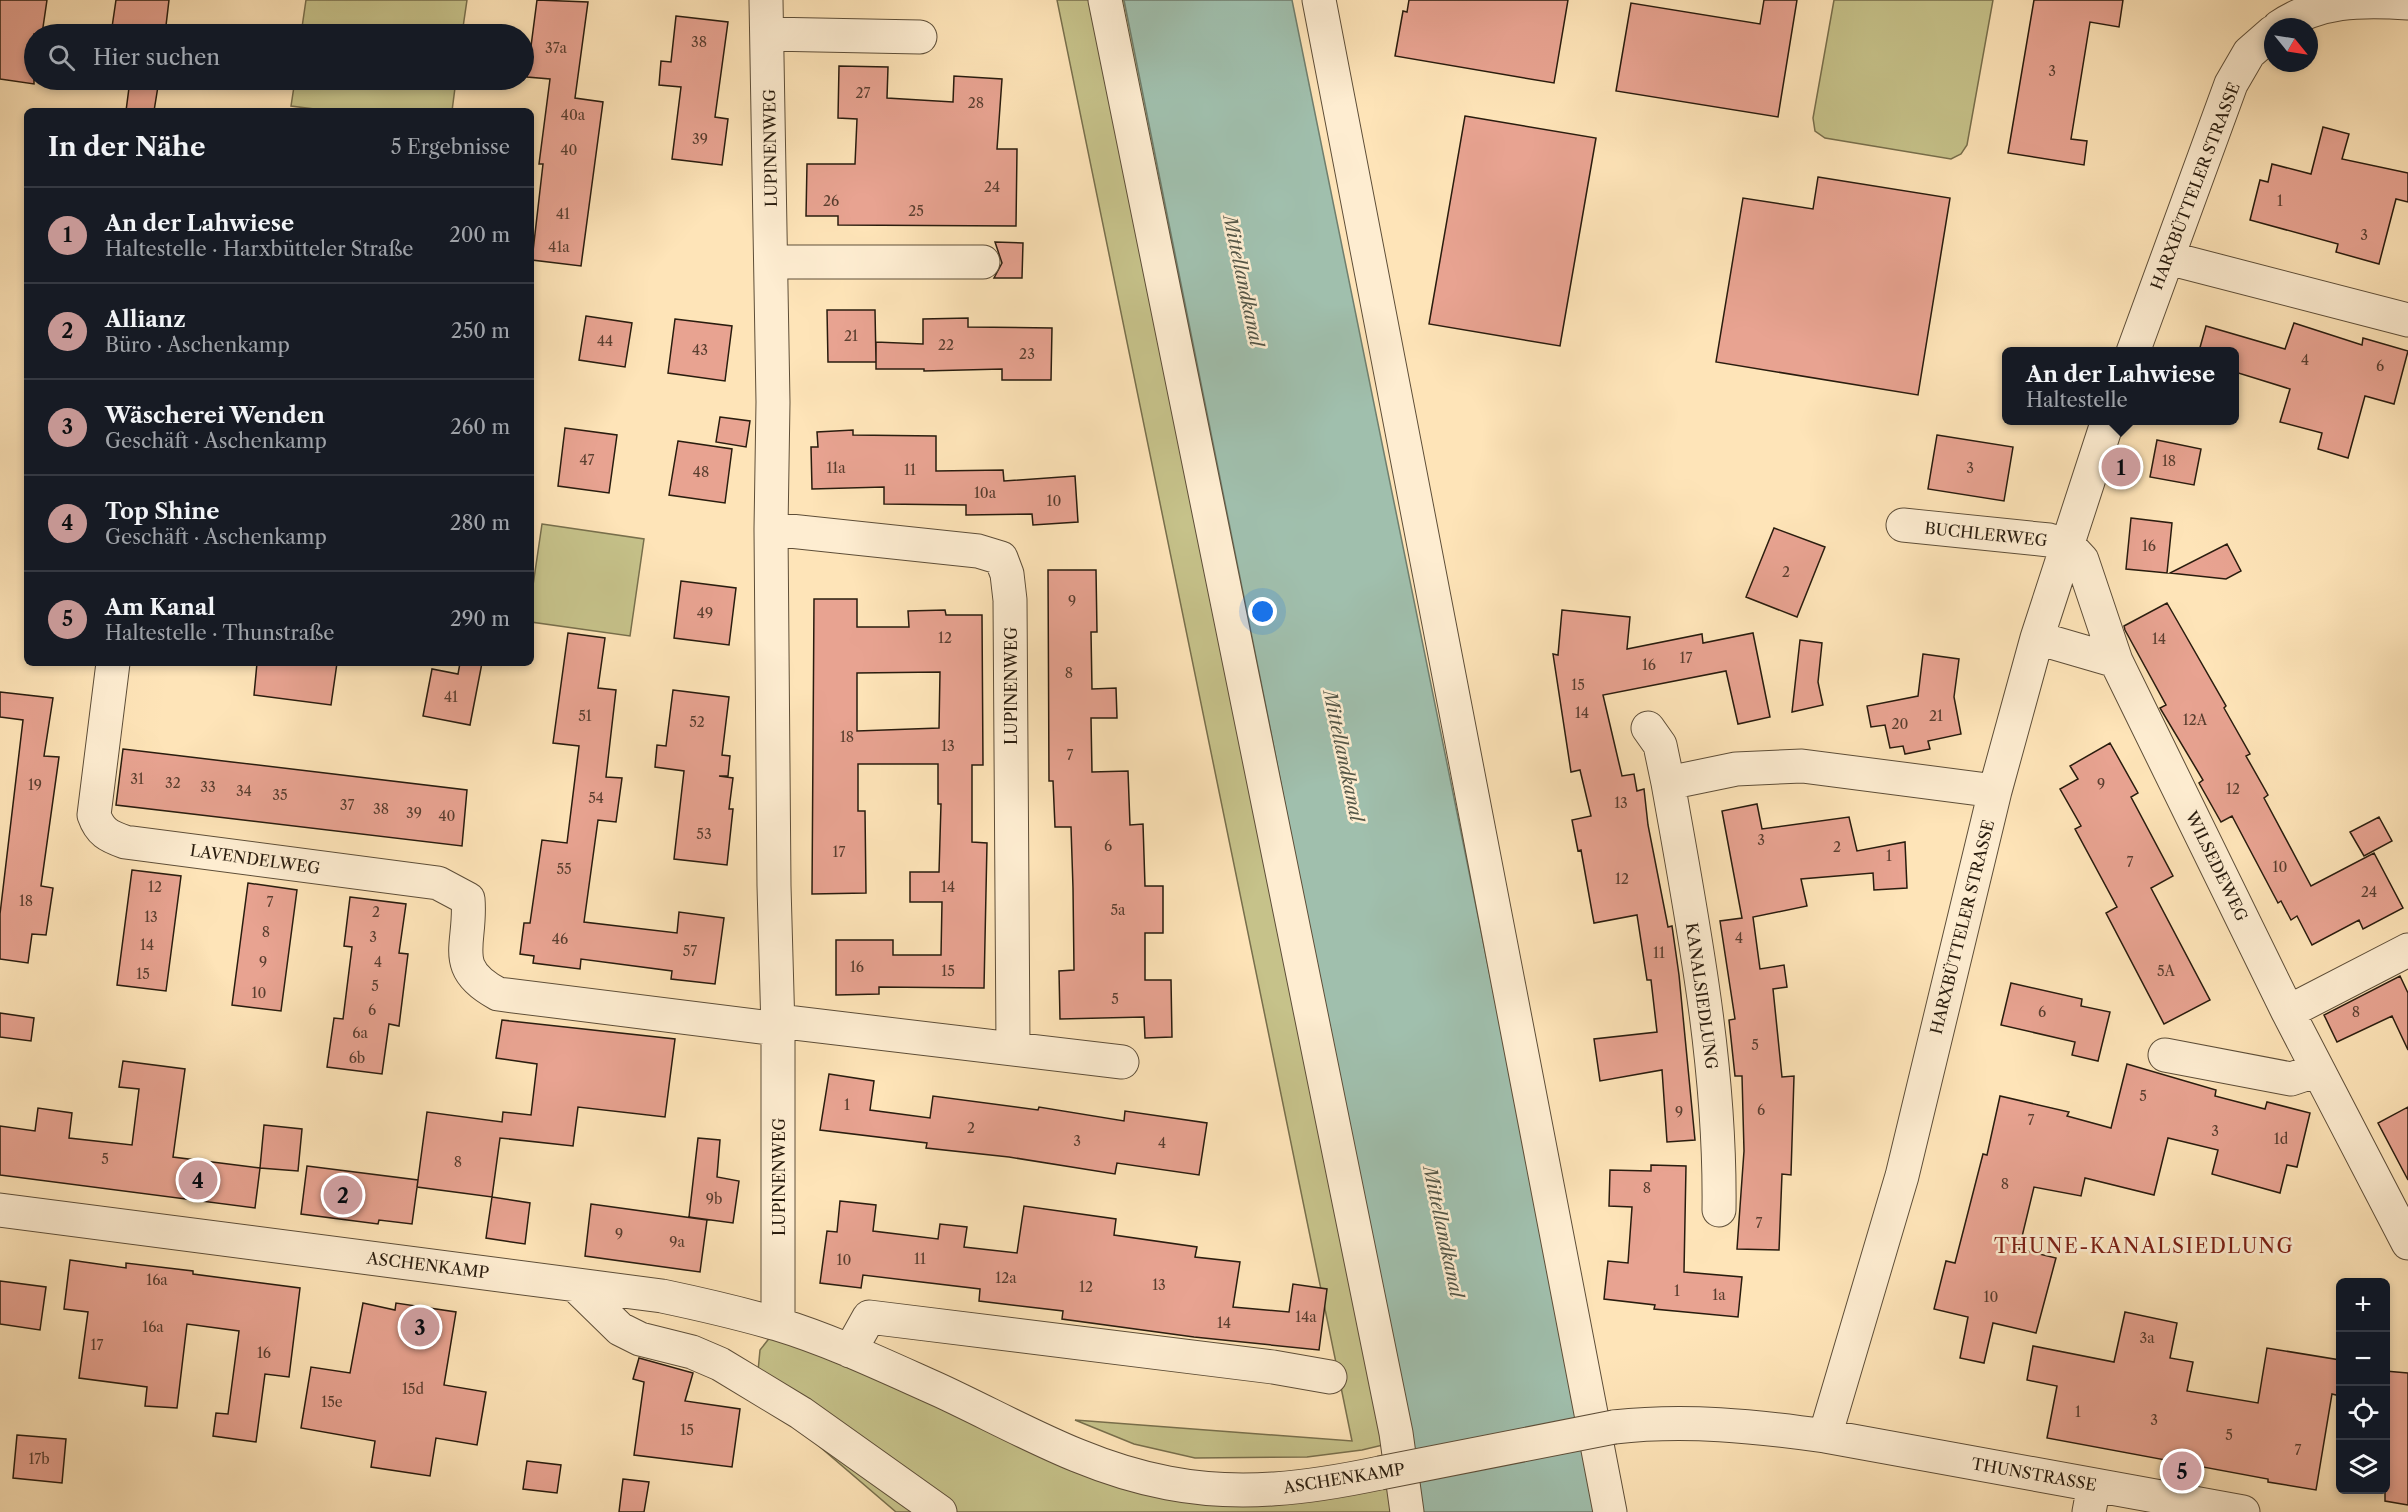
<!DOCTYPE html>
<html lang="de">
<meta charset="utf-8">
<style>
:root{--surface:#171b24;--page:#20242c;--text:#f1f3f6;--muted:#9ea1a6;--line:#363941;--accent:#c59692}
body{margin:0;font-family:"Libre Caslon Text",serif;background:var(--page);color:var(--text)}
.controls{position:absolute;right:18px;bottom:18px;display:grid;overflow:hidden;border-radius:9px;box-shadow:0 3px 9px #0003}
.controls button{width:54px;height:54px;display:grid;place-items:center;padding:0;border:0;border-bottom:2px solid var(--line);background:var(--surface);color:var(--text);font:30px sans-serif}
.compass{position:absolute;left:2264px;top:18px;width:54px;height:54px;border-radius:50%;background:var(--surface);box-shadow:0 3px 9px #0003;rotate:120deg}
.you{position:absolute;left:1263px;top:612px;width:21px;height:21px;margin:-15px;border:4px solid #fff;border-radius:50%;background:#1a73e8;box-shadow:0 0 0 9px #1a73e833}
.badge{display:grid;place-items:center;width:39px;height:39px;border-radius:50%;background:var(--accent);color:#111;font-size:20px;font-weight:700}
.pin{position:absolute;translate:-50% -50%;border:3px solid #fff;box-shadow:0 2px 6px #0006}
.popup{position:absolute;left:2002px;top:347px;width:237px;height:78px;box-sizing:border-box;display:grid;place-content:center;border-radius:9px;background:var(--surface);filter:drop-shadow(0 2px 4px #0005);font-size:20px;white-space:nowrap;color:var(--muted)}
.popup b{font-size:22px;color:var(--text)}
.popup::after{content:'';position:absolute;left:50%;top:100%;margin-left:-12px;border:12px solid transparent;border-top-color:var(--surface)}
.list{margin:0;padding:0;list-style:none}
h2{display:flex;justify-content:space-between;align-items:center;height:78px;margin:0;padding:0 24px;font-size:26px}
h2 small{font-size:20px;font-weight:400;color:var(--muted)}
.list li{display:grid;grid-template-columns:39px 1fr auto;gap:18px;align-items:center;box-sizing:border-box;height:96px;padding:0 24px;border-top:2px solid var(--line)}
.list b{display:block;font-size:22px;white-space:nowrap}
.list p{margin:0;font-size:20px;white-space:nowrap;color:var(--muted)}
.list em{font-size:20px;font-style:normal;color:var(--muted)}
.icon{flex:none;width:33px;height:33px;fill:none;stroke:currentColor;stroke-width:2;stroke-linecap:round;stroke-linejoin:round}
.map{position:relative;flex:none;width:2408px;height:1512px;overflow:hidden}
.search{position:absolute;background:var(--surface);box-shadow:0 3px 9px #0003;left:24px;top:24px;width:510px;height:66px;display:flex;align-items:center;gap:15px;box-sizing:border-box;padding:0 21px;border-radius:33px;color:var(--muted);font-size:22px}
.panel{position:absolute;background:var(--surface);box-shadow:0 3px 9px #0003;left:24px;top:108px;width:510px;height:558px;border-radius:9px}
.map>svg:first-child{display:block}
.green{fill:#c6c28a;stroke:#786f4c;stroke-width:1.5}
.water{fill:#a0bfad;stroke:#707e6d;stroke-width:1.5}
.building{fill:#e8a391;stroke:#291c0e;stroke-width:1.5;fill-rule:evenodd}
.lines{fill:none;stroke-linecap:round;stroke-linejoin:round}
.minor-casing{stroke:#5e4e38;stroke-width:35}
.minor{stroke:#feedd1;stroke-width:33}
.minor-bridge-casing{stroke:#5e4e38;stroke-width:35;stroke-linecap:butt}
.minor-bridge{stroke:#feedd1;stroke-width:33}
.labels{text-anchor:middle;dominant-baseline:central;stroke-width:5;stroke-linejoin:round;paint-order:stroke}
.number-label{font-size:14px;fill:#593e2f}
.street-label{font-size:16px;fill:#291c0e;stroke:#feedd1}
.water-label{font-size:18px;font-style:italic;fill:#535546;stroke:#feedd1}
.quarter-label{font-size:20px;letter-spacing:1.5px;fill:#7a1f14;stroke:#feedd1}
</style>
<div class="map">
<svg width="2408" height="1512" viewBox="0 0 2408 1512">
<rect width="100%" height="100%" fill="#fee4b8"/>
<filter id="stains"><feTurbulence type="fractalNoise" baseFrequency=".00333" numOctaves="4"/><feColorMatrix values="0 0 0 0 .2 0 0 0 0 .09 0 0 0 0 .02 0 0 0 .5 -.17"/></filter>
<radialGradient id="worn" r=".72"><stop offset=".6" stop-color="#630" stop-opacity="0"/><stop offset="1" stop-color="#630" stop-opacity=".3"/></radialGradient>
<!-- green -->
<path class="green" d="M306,0H467L462,34H301Z
M1057,0H1124L1135,50L1408,1439L1362,1450L1307,1457L1195,1458L1134,1444L1075,1420L1352,1441Z
M1834,0H1993L1967,145L1961,154L1951,159L1825,138L1815,131L1813,118Z
M295,80H456L452,111H330L291,106Z
M542,524L644,539L630,636L531,622V599Z
M771,1336L878,1375L1074,1469L1416,1479L1422,1512H896L756,1392L760,1350Z"/>
<!-- water -->
<path class="water" d="M1124,0H1292L1599,1512H1422L1268,717Z"/>
<!-- building -->
<path class="building" d="M0,0H47L42,34H34V84L0,79Z
M116,0H169L165,34H111Z
M537,0L588,2L575,98L603,102L581,266L532,260L543,164H539L550,79L527,77Z
M1409,0H1568L1554,83L1395,56L1403,11L1407,12Z
M1764,0H1797L1778,117L1616,91L1631,3L1760,24Z
M2034,0H2123L2119,27L2090,22L2071,139L2087,141L2084,165L2008,153Z
M676,16L728,22L715,117L728,119L722,165L672,159L681,87L659,85L661,61L671,62Z
M839,66L888,67L887,98L953,102L954,76L1002,79L997,149H1017L1016,226L838,225V216H806L807,164H855L857,119L838,118Z
M130,80H159L154,111H126Z
M1465,116L1596,138L1560,346L1429,324Z
M2323,127L2349,134L2342,159L2408,173V202L2396,199L2379,264L2336,252L2338,244L2250,220L2260,180L2268,182L2272,164L2311,174Z
M1818,177L1950,198L1918,395L1716,362L1743,198L1813,209Z
M995,242L1023,243L1022,278H994L1002,263Z
M827,310H875L876,362H828Z
M586,316L632,323L625,367L579,360Z
M968,318V327L1052,328L1051,380H1002V369L924,371V369H876V342L923,344V319Z
M675,319L732,326L725,381L668,373Z
M2294,323L2362,345L2363,338L2408,351L2394,404L2365,396L2348,458L2318,449L2322,433L2280,422L2290,389L2235,372V351H2199L2206,326L2285,349Z
M720,417L750,421L746,447L716,442Z
M565,428L617,435L609,493L558,486Z
M853,430V435L936,436V471L1003,470L1004,481L1075,476L1078,522L1033,525L1032,514L966,515V505L884,504V487L812,489L811,447H818L817,432Z
M1937,435L2013,447L2004,501L1928,489Z
M2157,440L2201,449L2194,485L2150,477Z
M678,441L732,449L725,503L669,495Z
M2131,518L2172,523L2167,573L2126,569Z
M1774,528L1825,547L1797,617L1746,597Z
M2227,544L2241,571L2226,579L2170,573Z
M1048,570H1096L1097,632H1091L1092,689L1116,688L1117,718H1091L1092,772L1128,771L1130,825L1143,824L1145,886H1163V933H1145V980H1171L1172,1037L1145,1038L1144,1017L1060,1019L1059,971L1074,970L1073,888L1071,827H1055L1053,781H1049Z
M681,581L736,588L729,645L674,638Z
M814,599H857V627H909L908,611L945,610L946,615H982L983,765H972V842L987,843L984,988L879,987V994L836,995V940H893V955H941L942,902H910V872H939L941,804H938V764H858V811H865L866,893L812,894ZM940,672L939,728L857,731V673Z
M2167,603L2226,706L2224,708L2250,754L2246,756L2268,795L2264,798L2311,886L2374,853L2403,908L2363,929L2359,920L2312,945L2297,916L2291,920L2281,901L2278,903L2232,816L2221,822L2199,783L2203,780L2160,708L2166,705L2125,630L2124,626Z
M1562,610L1630,617L1627,649L1702,634L1703,643L1753,633L1770,717L1738,724L1726,671L1603,695L1622,776L1634,774L1637,791L1644,789L1648,825L1668,927L1672,926L1679,975L1695,1140L1667,1142L1662,1070L1600,1081L1594,1039L1657,1032L1651,980H1647L1637,915L1594,923L1581,850L1578,851L1572,820L1591,816L1580,770L1571,772L1553,654L1558,655Z
M568,633L605,638L598,688L616,690L606,777L622,778L616,822L598,820L584,922L677,933L679,912L724,918L715,984L671,979L672,971L581,959L580,969L533,963L534,956L520,954L524,923H530L542,840L567,843L579,746L553,743Z
M1800,640L1822,643L1818,682L1823,705L1792,712Z
M1923,654L1959,659L1954,697L1961,734L1928,741L1930,749L1905,754L1903,746L1890,748L1885,725L1871,727L1867,706L1918,696Z
M257,663H337L331,705L254,695Z
M460,663H482L470,725L423,716L432,669L458,674Z
M673,690L729,697L722,755L730,756L728,776H719L733,778L729,809H733L727,865L674,859L684,771L655,767L657,745L666,746Z
M0,692L53,698L44,756L59,757L41,886L53,888L46,935L32,934L28,963L0,959V914L23,720L0,717Z
M2110,743L2138,793L2131,797L2173,876L2151,888L2210,1000L2164,1024L2106,913L2117,907L2075,829L2081,826L2060,789L2078,779L2070,766Z
M123,749L467,790L462,846L116,805Z
M1757,804L1762,829L1849,817L1857,851L1905,842L1907,888L1874,890L1873,873L1801,879L1807,906L1753,917L1760,969L1784,965L1787,987L1773,989L1782,1077L1794,1076L1791,1175L1782,1174L1779,1250L1737,1249L1744,1151L1742,1076H1735L1729,1020L1735,1019L1720,921L1742,918L1722,811Z
M2379,817L2392,841L2364,856L2350,832Z
M132,870L181,876L166,991L117,985Z
M248,883L297,890L281,1011L232,1005Z
M350,897L406,904L399,953L408,954L399,1026L389,1024L382,1074L327,1067L334,1018L343,1019L352,947L344,946Z
M2400,976L2408,993V1050L2392,1016L2337,1042L2324,1015Z
M2011,983L2082,999L2081,1006L2110,1012L2098,1061L2072,1055L2075,1042L2001,1025Z
M0,1013L34,1018L31,1041L0,1037Z
M502,1020L675,1039L665,1117L578,1107L573,1146L500,1138L492,1197L417,1187L427,1112L502,1122L503,1112L531,1115L537,1064L496,1058Z
M123,1061L185,1069L173,1157L260,1168L255,1208L0,1175V1126L35,1131L38,1108L72,1113L69,1138L132,1145L139,1089L119,1087Z
M2127,1064L2216,1090L2215,1096L2265,1109L2267,1102L2310,1113L2297,1167L2287,1165L2280,1193L2212,1174L2218,1150L2168,1138L2154,1195L2085,1178L2081,1196L2034,1187L2019,1249L2056,1258L2036,1333L1993,1323L1984,1363L1960,1358L1968,1317L1934,1309L1946,1261L1955,1263L1983,1154L1987,1155L2000,1096L2069,1112L2067,1116L2111,1128Z
M829,1074L874,1081L870,1110L930,1118L933,1096L1038,1110L1039,1107L1124,1121L1125,1111L1207,1123L1199,1175L1117,1163L1115,1174L1009,1157L926,1148L927,1143L820,1130Z
M2408,1107V1180L2378,1123Z
M264,1125L302,1129L298,1171L260,1168Z
M698,1138L720,1140L717,1177L739,1181L733,1223L689,1217Z
M1651,1165L1686,1166L1684,1272L1742,1277L1738,1317L1654,1309L1655,1305L1604,1299L1608,1261L1628,1263L1632,1207L1609,1206L1610,1170L1651,1171Z
M307,1166L418,1180L412,1224L379,1220L378,1224L301,1214Z
M492,1197L530,1203L525,1244L486,1238Z
M840,1201L876,1205L873,1231L938,1239L940,1224L967,1227L964,1247L1017,1253L1024,1206L1116,1219L1114,1235L1197,1247L1195,1257L1240,1262L1233,1307L1289,1312L1293,1284L1327,1289L1319,1350L1194,1337L1062,1319L1063,1311L979,1301L980,1289L863,1275L861,1288L820,1283L827,1231L837,1232Z
M591,1204L707,1220L700,1272L585,1256Z
M70,1260L126,1268V1263L193,1271V1274L300,1288L289,1377L265,1374L256,1442L213,1436L216,1413L228,1414L239,1331L187,1324L177,1408L145,1406L147,1387L79,1378L88,1312L64,1309Z
M0,1281L46,1287L40,1330L0,1324Z
M363,1303L395,1310L396,1303L456,1312L444,1385L486,1392L477,1445L436,1438L430,1476L371,1467L375,1441L301,1428L311,1367L350,1373Z
M2125,1312L2177,1323L2170,1358L2193,1362L2187,1391L2258,1403L2267,1348L2340,1360V1396L2332,1394L2316,1490L2268,1482V1479L2047,1438L2057,1386L2027,1380L2033,1346L2114,1362Z
M639,1358L693,1373L685,1401L740,1409L732,1467L634,1455L644,1382L633,1379Z
M2385,1371L2408,1373V1505L2385,1501Z
M17,1435L66,1439L62,1483L13,1478Z
M527,1461L561,1465L557,1493L523,1489Z
M623,1479L649,1482L644,1512H619Z"/>
<g class="lines">
<!-- minor casing -->
<g class="minor-casing">
<path id="minor" d="M766,0L773,402L771,529L774,886L778,1029V1324
M1105,0L1396,1433L1407,1512
M1319,0L1610,1512
M2279,27C2319,0 2360,0 2408,3
M767,34L920,37
M2168,258L2408,320
M771,262H983
M2133,352L2231,84L2249,53L2273,32
M1903,525L2049,540L2069,546L2082,560L2116,661L2288,1012L2408,1243
M771,529L978,551L1001,558L1007,574L1010,600L1013,1047
M2037,638L2116,661
M113,663L94,815C100,832 108,836 125,842L438,883L468,899C472,945 448,967 498,994L778,1029
M1648,728L1660,745L1668,783
M2288,1012L2408,950
M778,1021L1122,1062
M2165,1055L2291,1079L2318,1070
M0,1210L662,1296C700,1304 739,1313 777,1324C833,1341 887,1367 941,1391C1016,1426 1086,1468 1168,1483C1240,1497 1309,1488 1380,1473
M1719,1210C1721,1066 1693,924 1668,783L1736,769L1802,766L1995,791
M575,1285L620,1329L640,1339L692,1352L720,1364L801,1413L940,1512
M850,1351L869,1317L1273,1367L1330,1377
M1614,1427C1686,1419 1754,1426 1825,1436L2243,1512
M1825,1436L1902,1176L1995,791L2037,638L2108,420
M2089,1512L2094,1485"/>
</g>
<!-- minor -->
<use href="#minor" class="minor"/>
<!-- minor-bridge casing -->
<g class="minor-bridge-casing">
<path id="minor-bridge" d="M1380,1473L1614,1427"/>
</g>
<!-- minor-bridge -->
<use href="#minor-bridge" class="minor-bridge"/>
</g>
<g class="labels">
<!-- number labels -->
<g class="number-label">
<text x="699" y="42">38</text>
<text x="556" y="48">37a</text>
<text x="2052" y="71">3</text>
<text x="863" y="93">27</text>
<text x="976" y="103">28</text>
<text x="573" y="115">40a</text>
<text x="700" y="139">39</text>
<text x="569" y="150">40</text>
<text x="992" y="187">24</text>
<text x="831" y="201">26</text>
<text x="2280" y="201">1</text>
<text x="916" y="211">25</text>
<text x="563" y="214">41</text>
<text x="2364" y="235">3</text>
<text x="559" y="247">41a</text>
<text x="851" y="336">21</text>
<text x="605" y="341">44</text>
<text x="946" y="345">22</text>
<text x="700" y="350">43</text>
<text x="1027" y="354">23</text>
<text x="2305" y="360">4</text>
<text x="2380" y="366">6</text>
<text x="587" y="460">47</text>
<text x="2169" y="461">18</text>
<text x="836" y="468">11a</text>
<text x="1970" y="468">3</text>
<text x="910" y="470">11</text>
<text x="701" y="472">48</text>
<text x="985" y="493">10a</text>
<text x="1054" y="501">10</text>
<text x="2149" y="546">16</text>
<text x="1786" y="572">2</text>
<text x="1072" y="601">9</text>
<text x="705" y="613">49</text>
<text x="945" y="638">12</text>
<text x="2159" y="639">14</text>
<text x="1686" y="658">17</text>
<text x="1649" y="665">16</text>
<text x="1069" y="673">8</text>
<text x="1578" y="685">15</text>
<text x="451" y="697">41</text>
<text x="1582" y="713">14</text>
<text x="585" y="716">51</text>
<text x="1936" y="716">21</text>
<text x="2195" y="720">12A</text>
<text x="697" y="722">52</text>
<text x="1900" y="724">20</text>
<text x="847" y="737">18</text>
<text x="948" y="746">13</text>
<text x="1070" y="755">7</text>
<text x="137" y="779">31</text>
<text x="173" y="783">32</text>
<text x="2101" y="784">9</text>
<text x="35" y="785">19</text>
<text x="208" y="787">33</text>
<text x="2233" y="789">12</text>
<text x="244" y="791">34</text>
<text x="280" y="795">35</text>
<text x="596" y="798">54</text>
<text x="1621" y="803">13</text>
<text x="347" y="805">37</text>
<text x="381" y="809">38</text>
<text x="414" y="813">39</text>
<text x="447" y="816">40</text>
<text x="704" y="834">53</text>
<text x="1761" y="840">3</text>
<text x="1108" y="846">6</text>
<text x="1837" y="847">2</text>
<text x="839" y="852">17</text>
<text x="1889" y="856">1</text>
<text x="2130" y="862">7</text>
<text x="2280" y="867">10</text>
<text x="564" y="869">55</text>
<text x="1622" y="879">12</text>
<text x="155" y="887">12</text>
<text x="948" y="887">14</text>
<text x="2369" y="892">24</text>
<text x="26" y="901">18</text>
<text x="270" y="902">7</text>
<text x="1118" y="910">5a</text>
<text x="376" y="912">2</text>
<text x="151" y="917">13</text>
<text x="266" y="932">8</text>
<text x="373" y="937">3</text>
<text x="1739" y="938">4</text>
<text x="560" y="939">46</text>
<text x="147" y="945">14</text>
<text x="690" y="951">57</text>
<text x="1659" y="953">11</text>
<text x="263" y="962">9</text>
<text x="378" y="962">4</text>
<text x="857" y="967">16</text>
<text x="948" y="971">15</text>
<text x="2166" y="971">5A</text>
<text x="143" y="974">15</text>
<text x="375" y="986">5</text>
<text x="259" y="993">10</text>
<text x="1115" y="999">5</text>
<text x="372" y="1010">6</text>
<text x="2042" y="1012">6</text>
<text x="2356" y="1012">8</text>
<text x="360" y="1033">6a</text>
<text x="1755" y="1045">5</text>
<text x="357" y="1058">6b</text>
<text x="2143" y="1096">5</text>
<text x="847" y="1105">1</text>
<text x="1761" y="1110">6</text>
<text x="1679" y="1112">9</text>
<text x="2031" y="1120">7</text>
<text x="971" y="1128">2</text>
<text x="2215" y="1131">3</text>
<text x="2281" y="1139">1d</text>
<text x="1077" y="1141">3</text>
<text x="1162" y="1143">4</text>
<text x="105" y="1159">5</text>
<text x="458" y="1162">8</text>
<text x="2005" y="1184">8</text>
<text x="1647" y="1188">8</text>
<text x="714" y="1199">9b</text>
<text x="1759" y="1223">7</text>
<text x="619" y="1234">9</text>
<text x="677" y="1242">9a</text>
<text x="920" y="1259">11</text>
<text x="844" y="1260">10</text>
<text x="1006" y="1278">12a</text>
<text x="157" y="1280">16a</text>
<text x="1159" y="1285">13</text>
<text x="1086" y="1287">12</text>
<text x="1677" y="1291">1</text>
<text x="1719" y="1295">1a</text>
<text x="1991" y="1297">10</text>
<text x="1306" y="1317">14a</text>
<text x="1224" y="1323">14</text>
<text x="153" y="1327">16a</text>
<text x="2147" y="1338">3a</text>
<text x="97" y="1345">17</text>
<text x="264" y="1353">16</text>
<text x="413" y="1389">15d</text>
<text x="332" y="1402">15e</text>
<text x="2078" y="1412">1</text>
<text x="2154" y="1420">3</text>
<text x="687" y="1430">15</text>
<text x="2229" y="1435">5</text>
<text x="2298" y="1450">7</text>
<text x="39" y="1459">17b</text>
</g>
<!-- street labels -->
<g class="street-label">
<text transform="translate(770 148) rotate(-91)">LUPINENWEG</text>
<text transform="translate(2195 186) rotate(-69)">HARXBÜTTELER STRASSE</text>
<text transform="translate(1986 534) rotate(6)">BUCHLERWEG</text>
<text transform="translate(1011 686) rotate(-90)">LUPINENWEG</text>
<text transform="translate(255 859) rotate(8)">LAVENDELWEG</text>
<text transform="translate(2217 866) rotate(64)">WILSEDEWEG</text>
<text transform="translate(1962 927) rotate(-76)">HARXBÜTTELER STRASSE</text>
<text transform="translate(1702 996) rotate(82)">KANALSIEDLUNG</text>
<text transform="translate(779 1177) rotate(-90)">LUPINENWEG</text>
<text transform="translate(428 1265) rotate(7)">ASCHENKAMP</text>
<text transform="translate(2034 1474) rotate(10)">THUNSTRASSE</text>
<text transform="translate(1344 1478) rotate(-9)">ASCHENKAMP</text>
</g>
<!-- water labels -->
<g class="water-label">
<text transform="translate(1243 281) rotate(78)">Mittellandkanal</text>
<text transform="translate(1343 756) rotate(78)">Mittellandkanal</text>
<text transform="translate(1443 1232) rotate(78)">Mittellandkanal</text>
</g>
<!-- quarter labels -->
<g class="quarter-label">
<text x="2144" y="1246">THUNE-KANALSIEDLUNG</text>
</g>
</g>
<rect width="100%" height="100%" filter="url(#stains)"/>
<rect width="100%" height="100%" fill="url(#worn)"/>
</svg>
<div class="controls">
<button>+</button>
<button>−</button>
<button><svg class="icon" aria-label="locate" viewBox="0 0 24 24"><circle cx="12" cy="12" r="6"/><path d="M12 2v4M12 18v4M2 12h4M18 12h4"/></svg></button>
<button><svg class="icon" aria-label="layers" viewBox="0 0 24 24"><path d="M12 4l9 5-9 5-9-5zM3 14l9 5 9-5"/></svg></button>
</div>
<svg class="compass" viewBox="-18 -18 36 36"><path d="M0-13l5 13h-10z" fill="#e53935"/><path d="M0 13l5-13h-10z" fill="#9ea1a6"/></svg>
<div class="you"></div>
<div class="pin badge" style="left:2121px;top:467px">1</div>
<div class="popup"><b>An der Lahwiese</b>Haltestelle</div>
<div class="pin badge" style="left:343px;top:1195px">2</div>
<div class="pin badge" style="left:420px;top:1327px">3</div>
<div class="pin badge" style="left:198px;top:1180px">4</div>
<div class="pin badge" style="left:2182px;top:1471px">5</div>
<div class="search"><svg class="icon" aria-label="search" viewBox="0 0 24 24"><circle cx="10" cy="10" r="6"/><path d="M15 15l6 6"/></svg>Hier suchen</div>
<section class="panel">
<h2>In der Nähe<small>5 Ergebnisse</small></h2>
<ul class="list">
<li><span class="badge">1</span><div><b>An der Lahwiese</b><p>Haltestelle · Harxbütteler Straße</p></div><em>200 m</em></li>
<li><span class="badge">2</span><div><b>Allianz</b><p>Büro · Aschenkamp</p></div><em>250 m</em></li>
<li><span class="badge">3</span><div><b>Wäscherei Wenden</b><p>Geschäft · Aschenkamp</p></div><em>260 m</em></li>
<li><span class="badge">4</span><div><b>Top Shine</b><p>Geschäft · Aschenkamp</p></div><em>280 m</em></li>
<li><span class="badge">5</span><div><b>Am Kanal</b><p>Haltestelle · Thunstraße</p></div><em>290 m</em></li>
</ul>
</section>
</div>
